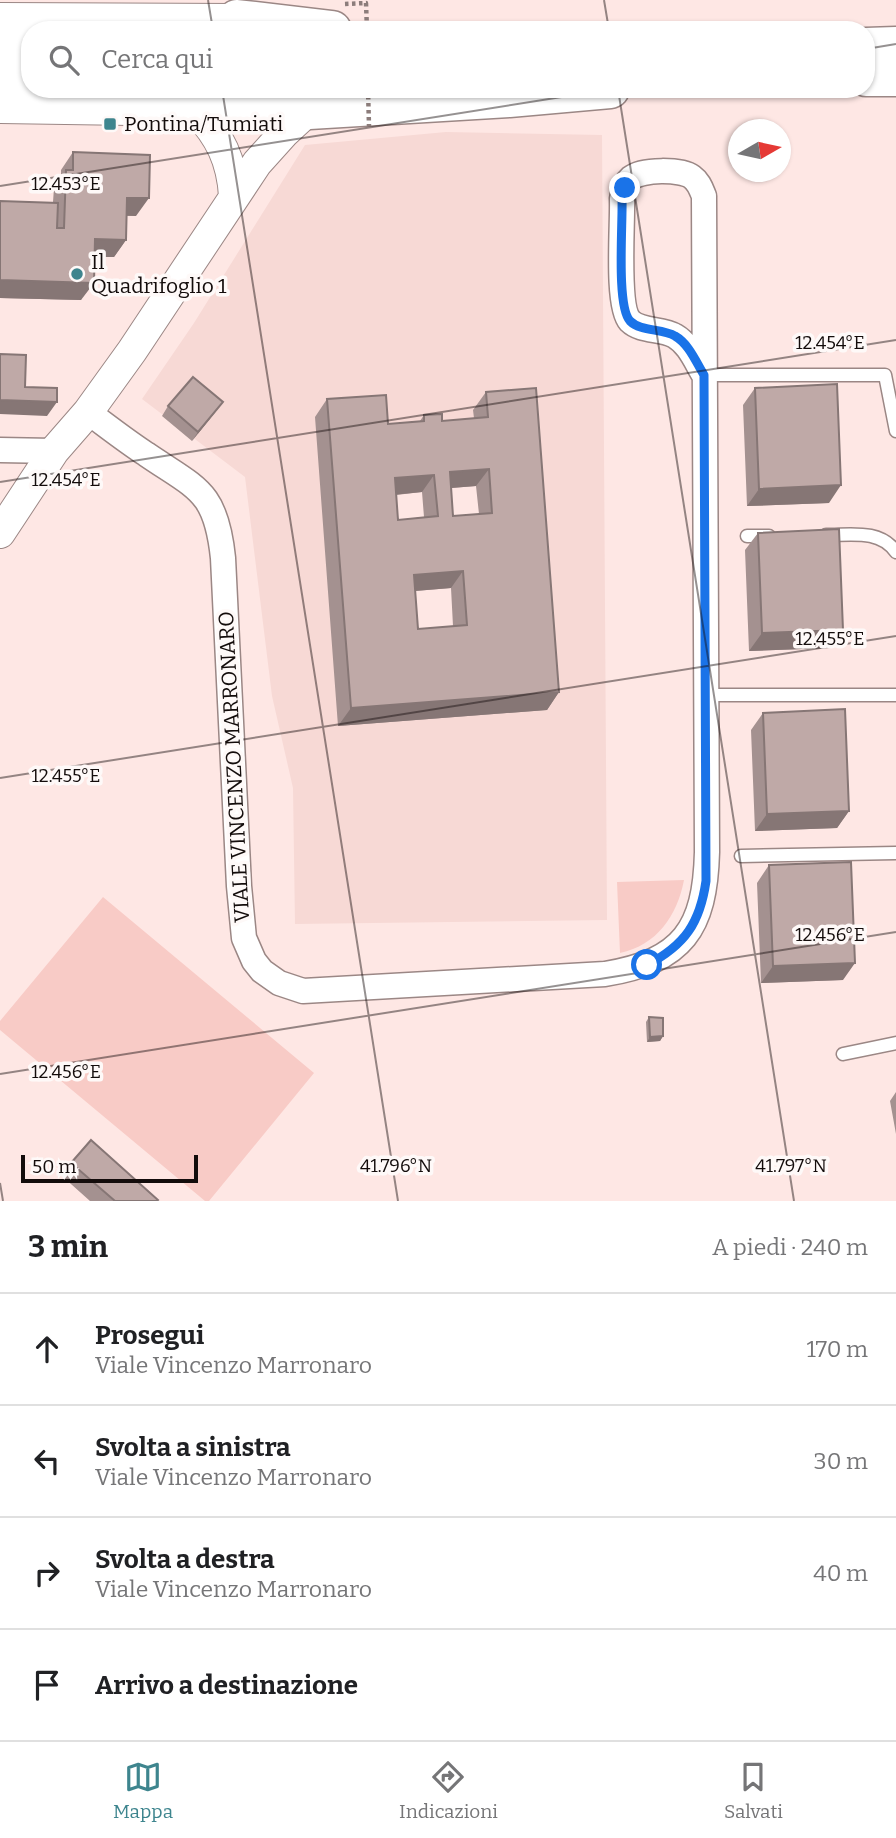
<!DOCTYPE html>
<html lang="it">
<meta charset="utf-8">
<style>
:root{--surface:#fff;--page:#f2f2f2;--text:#202124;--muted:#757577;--line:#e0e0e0;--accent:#3e858e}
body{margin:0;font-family:Bitter,serif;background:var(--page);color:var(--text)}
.compass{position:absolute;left:728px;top:119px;width:63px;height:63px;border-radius:50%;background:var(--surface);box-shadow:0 2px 5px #0004;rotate:81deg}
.scale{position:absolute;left:21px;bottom:18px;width:177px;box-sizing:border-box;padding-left:7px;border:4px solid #130c0b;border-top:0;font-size:19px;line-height:24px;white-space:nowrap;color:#130c0b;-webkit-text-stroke:5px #fef9f8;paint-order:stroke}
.stop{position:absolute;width:21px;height:21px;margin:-16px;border:5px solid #1a73e8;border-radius:50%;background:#fff}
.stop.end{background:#1a73e8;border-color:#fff;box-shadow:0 2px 7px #0008}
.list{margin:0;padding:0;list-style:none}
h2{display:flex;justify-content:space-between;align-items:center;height:91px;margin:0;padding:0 28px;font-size:30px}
h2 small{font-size:23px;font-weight:400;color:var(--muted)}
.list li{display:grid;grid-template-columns:46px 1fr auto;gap:21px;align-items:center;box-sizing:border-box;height:112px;padding:0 28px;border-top:2px solid var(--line)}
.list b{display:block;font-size:26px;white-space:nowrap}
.list p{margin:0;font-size:23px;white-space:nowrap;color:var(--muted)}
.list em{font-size:23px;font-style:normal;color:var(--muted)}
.icon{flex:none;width:38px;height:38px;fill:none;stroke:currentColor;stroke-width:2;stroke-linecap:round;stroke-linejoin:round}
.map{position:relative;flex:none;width:896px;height:1201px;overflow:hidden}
.search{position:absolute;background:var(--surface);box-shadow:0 2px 5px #0004;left:21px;right:21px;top:21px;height:77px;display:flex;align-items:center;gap:18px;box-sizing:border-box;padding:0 24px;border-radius:28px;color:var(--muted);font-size:26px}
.sheet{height:539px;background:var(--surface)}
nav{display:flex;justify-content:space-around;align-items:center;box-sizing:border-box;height:98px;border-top:2px solid var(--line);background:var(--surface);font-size:19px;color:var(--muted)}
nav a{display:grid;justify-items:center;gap:4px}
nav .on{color:var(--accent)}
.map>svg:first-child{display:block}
.built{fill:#f7d9d5;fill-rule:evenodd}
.green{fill:#f8cbc6}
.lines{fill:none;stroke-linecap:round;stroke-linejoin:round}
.service-casing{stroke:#9b8785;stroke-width:15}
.minor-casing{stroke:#9b8785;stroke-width:27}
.tertiary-casing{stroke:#9b8785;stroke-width:32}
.trunk-casing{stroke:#9b8785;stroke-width:41}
.path{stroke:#8c7d7b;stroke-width:4.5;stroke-dasharray:3.5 3.5;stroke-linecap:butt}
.service{stroke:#fff;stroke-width:12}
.minor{stroke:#fff;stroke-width:24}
.tertiary{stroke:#fff;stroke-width:30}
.trunk{stroke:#fff;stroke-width:38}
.path-bridge{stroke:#8c7d7b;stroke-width:4.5;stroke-dasharray:3.5 3.5;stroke-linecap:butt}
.wall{fill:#a49190;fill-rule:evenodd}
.shaded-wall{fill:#867675}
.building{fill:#bfa9a7;stroke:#867675;stroke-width:2;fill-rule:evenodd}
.route{stroke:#1a73e8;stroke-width:9}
.ticks{fill:none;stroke:#130c0b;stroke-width:2;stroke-opacity:0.45}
.poi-dot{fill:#3e858e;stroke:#fef9f8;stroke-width:2.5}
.labels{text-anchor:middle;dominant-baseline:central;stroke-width:7;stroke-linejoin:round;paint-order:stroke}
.poi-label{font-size:21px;fill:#130c0b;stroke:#fef9f8;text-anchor:start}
.street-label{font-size:21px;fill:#130c0b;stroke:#fef9f8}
.ticks-label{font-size:18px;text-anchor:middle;fill:#130c0b;stroke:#fef9f8;stroke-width:7;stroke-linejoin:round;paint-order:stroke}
</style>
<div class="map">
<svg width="896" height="1201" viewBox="0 0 896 1201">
<rect width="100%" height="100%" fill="#fee7e4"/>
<!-- built -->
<path class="built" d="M446,132L602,135L607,920L295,924L293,788L272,696L245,477L142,399L194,323L305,145ZM475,435L546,710L338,725L376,441Z"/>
<!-- green -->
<path class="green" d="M684,880C677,916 657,945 620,953L617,882Z
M103,897L314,1073L209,1201H205L0,1030V1021Z"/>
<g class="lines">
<!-- service casing -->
<g class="service-casing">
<path id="service" d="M704,375H885L896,431
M826,535C851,535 880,529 896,552
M747,536H769
M706,695H896
M741,856L896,853
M843,1054L896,1043"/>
</g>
<!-- minor casing -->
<g class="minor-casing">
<path id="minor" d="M88,412C107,426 126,441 146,454C197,489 216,490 223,558L239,886L244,938L254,961L262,971L279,983L303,991L605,974C683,961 705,929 707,852L704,196C701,189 699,182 692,177C681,169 642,169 631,178C625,183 623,191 622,199C623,222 616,306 630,321C641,332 662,328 675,336C689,344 696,362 704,375
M0,450L54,451"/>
</g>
<!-- tertiary casing -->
<g class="tertiary-casing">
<path id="tertiary" d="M0,18L237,19
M0,108L196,111L309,110
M196,111C220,136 232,161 234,196
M0,533L54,451L88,412L132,351L257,163L284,133L309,110"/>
</g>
<!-- trunk casing -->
<g class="trunk-casing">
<path id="trunk" d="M237,19L332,30
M866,47L896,46
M0,48H30
M0,77H30
M866,77H896
M309,110L509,98L610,89"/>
</g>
<!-- path -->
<path class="path" d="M345,4L366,3L367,30"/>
<!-- service -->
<use href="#service" class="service"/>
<!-- minor -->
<use href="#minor" class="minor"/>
<!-- tertiary -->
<use href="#tertiary" class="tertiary"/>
<!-- trunk -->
<use href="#trunk" class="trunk"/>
<!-- path-bridge -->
<path class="path-bridge" d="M368,89L369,126"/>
</g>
<!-- wall -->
<path class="wall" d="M73,152L136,216H127L126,240L114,257H94L81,300L0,298L53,202L54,188L61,178V170Z
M755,388L829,503L747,506L743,405Z
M486,392L559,692L547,710L338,726L315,417L327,399L388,424L420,421L424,415L442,421L474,418L473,410ZM476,486L479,514L453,516L451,488ZM422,492L424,517L398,520L396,495ZM451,588L453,626L418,629L415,591Z
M168,406L216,411L192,441L162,416Z
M758,533L843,630L831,648L749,651L745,550Z
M763,713L849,811L837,828L755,831L751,730Z
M769,865L843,980L761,983L757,883Z
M649,1017L663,1036L660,1041L647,1042L646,1022Z
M896,1092V1134L890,1101Z
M71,1163L157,1201H90L62,1176Z"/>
<!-- shaded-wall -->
<path class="shaded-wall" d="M127,198H149L136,216L115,215Z
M95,239L126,240L114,257H83Z
M0,280L94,283L81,300L0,298Z
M0,400L57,402L47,416L0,414Z
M223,402L216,411L192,441L198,432Z
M489,469L476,486L438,489L450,472Z
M434,475L422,492L382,496L395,478Z
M841,485L829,503L747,506L759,489Z
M463,571L451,588L402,592L414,575Z
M843,630L831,648L749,651L762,633Z
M559,692L547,710L338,726L351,708Z
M849,811L837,828L755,831L767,814Z
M855,963L843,980L761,983L773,966Z
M663,1036L660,1041L647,1042L650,1037Z"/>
<!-- building -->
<path class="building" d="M73,152L150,155L149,198H127L126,240L95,239L94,283L0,280V201L58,203L57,228H64L66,170H73Z
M0,354L26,355L25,387L57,388V402L0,400Z
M193,377L223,402L198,432L168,406Z
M837,384L841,485L759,489L755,388Z
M536,388L559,692L351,708L327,399L386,395L388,424L424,421V415L442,414V421L488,417L486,392ZM489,469L492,513L453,516L450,472ZM434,475L438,516L398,520L395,478ZM463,571L467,625L418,629L414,575Z
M839,529L843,630L762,633L758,533Z
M845,709L849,811L767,814L763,713Z
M851,862L855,963L773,966L769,865Z
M649,1017L663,1018V1036L650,1037Z
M91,1140L158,1200L157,1201H115L71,1163Z"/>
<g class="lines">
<!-- route -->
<path class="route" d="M625,188L622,199C623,222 616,306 630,321C641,332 662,328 675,336C689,344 696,362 704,375L706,881C700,923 685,945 647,965"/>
</g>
<!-- ticks -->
<path class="ticks" d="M208,0L213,30M604,0L609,30M866,49L896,44M222,89L398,1201M618,89L794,1201M0,186L612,89M0,482L896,340M0,778L896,636M0,1074L896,932M0,1183L3,1201"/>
<!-- markers -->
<g class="poi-dot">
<rect x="103" y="117" width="14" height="14" rx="3.5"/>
<circle cx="77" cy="274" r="7"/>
</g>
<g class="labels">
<!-- poi labels -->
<g class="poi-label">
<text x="124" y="124">Pontina/Tumiati</text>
<text x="91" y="262">Il<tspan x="91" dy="24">Quadrifoglio 1</tspan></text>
</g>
<!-- street labels -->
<g class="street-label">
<text transform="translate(234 767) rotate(-93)">VIALE VINCENZO MARRONARO</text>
</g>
</g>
<g class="ticks-label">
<text x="66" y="190">12.453°E</text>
<text x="830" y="349">12.454°E</text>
<text x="66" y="486">12.454°E</text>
<text x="830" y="645">12.455°E</text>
<text x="66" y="782">12.455°E</text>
<text x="830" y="941">12.456°E</text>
<text x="66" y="1078">12.456°E</text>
<text x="396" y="1172">41.796°N</text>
<text x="791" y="1172">41.797°N</text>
</g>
</svg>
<svg class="compass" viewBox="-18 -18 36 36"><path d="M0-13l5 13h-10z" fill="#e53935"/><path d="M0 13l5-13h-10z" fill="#757577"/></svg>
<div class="scale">50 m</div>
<div class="stop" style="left:647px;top:965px"></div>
<div class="stop end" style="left:625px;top:188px"></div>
<div class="search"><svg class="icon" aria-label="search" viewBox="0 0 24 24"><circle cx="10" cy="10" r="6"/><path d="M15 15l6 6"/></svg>Cerca qui</div>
</div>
<section class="sheet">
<h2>3 min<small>A piedi · 240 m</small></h2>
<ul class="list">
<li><svg class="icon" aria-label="ahead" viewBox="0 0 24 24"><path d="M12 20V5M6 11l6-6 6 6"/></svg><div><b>Prosegui</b><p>Viale Vincenzo Marronaro</p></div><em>170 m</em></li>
<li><svg class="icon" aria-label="left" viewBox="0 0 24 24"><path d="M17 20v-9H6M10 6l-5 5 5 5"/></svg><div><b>Svolta a sinistra</b><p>Viale Vincenzo Marronaro</p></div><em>30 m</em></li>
<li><svg class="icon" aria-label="right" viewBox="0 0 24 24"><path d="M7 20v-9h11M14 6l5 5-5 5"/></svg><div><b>Svolta a destra</b><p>Viale Vincenzo Marronaro</p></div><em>40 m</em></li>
<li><svg class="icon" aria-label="arrive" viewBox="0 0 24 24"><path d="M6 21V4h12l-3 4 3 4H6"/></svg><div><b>Arrivo a destinazione</b></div></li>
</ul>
</section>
<nav>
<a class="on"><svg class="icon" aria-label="map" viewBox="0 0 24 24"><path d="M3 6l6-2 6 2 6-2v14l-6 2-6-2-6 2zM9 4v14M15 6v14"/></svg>Mappa</a>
<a><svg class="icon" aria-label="directions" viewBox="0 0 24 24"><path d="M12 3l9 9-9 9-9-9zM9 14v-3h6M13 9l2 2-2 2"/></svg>Indicazioni</a>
<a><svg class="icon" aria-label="saved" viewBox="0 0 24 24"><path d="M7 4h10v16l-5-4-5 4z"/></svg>Salvati</a>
</nav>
